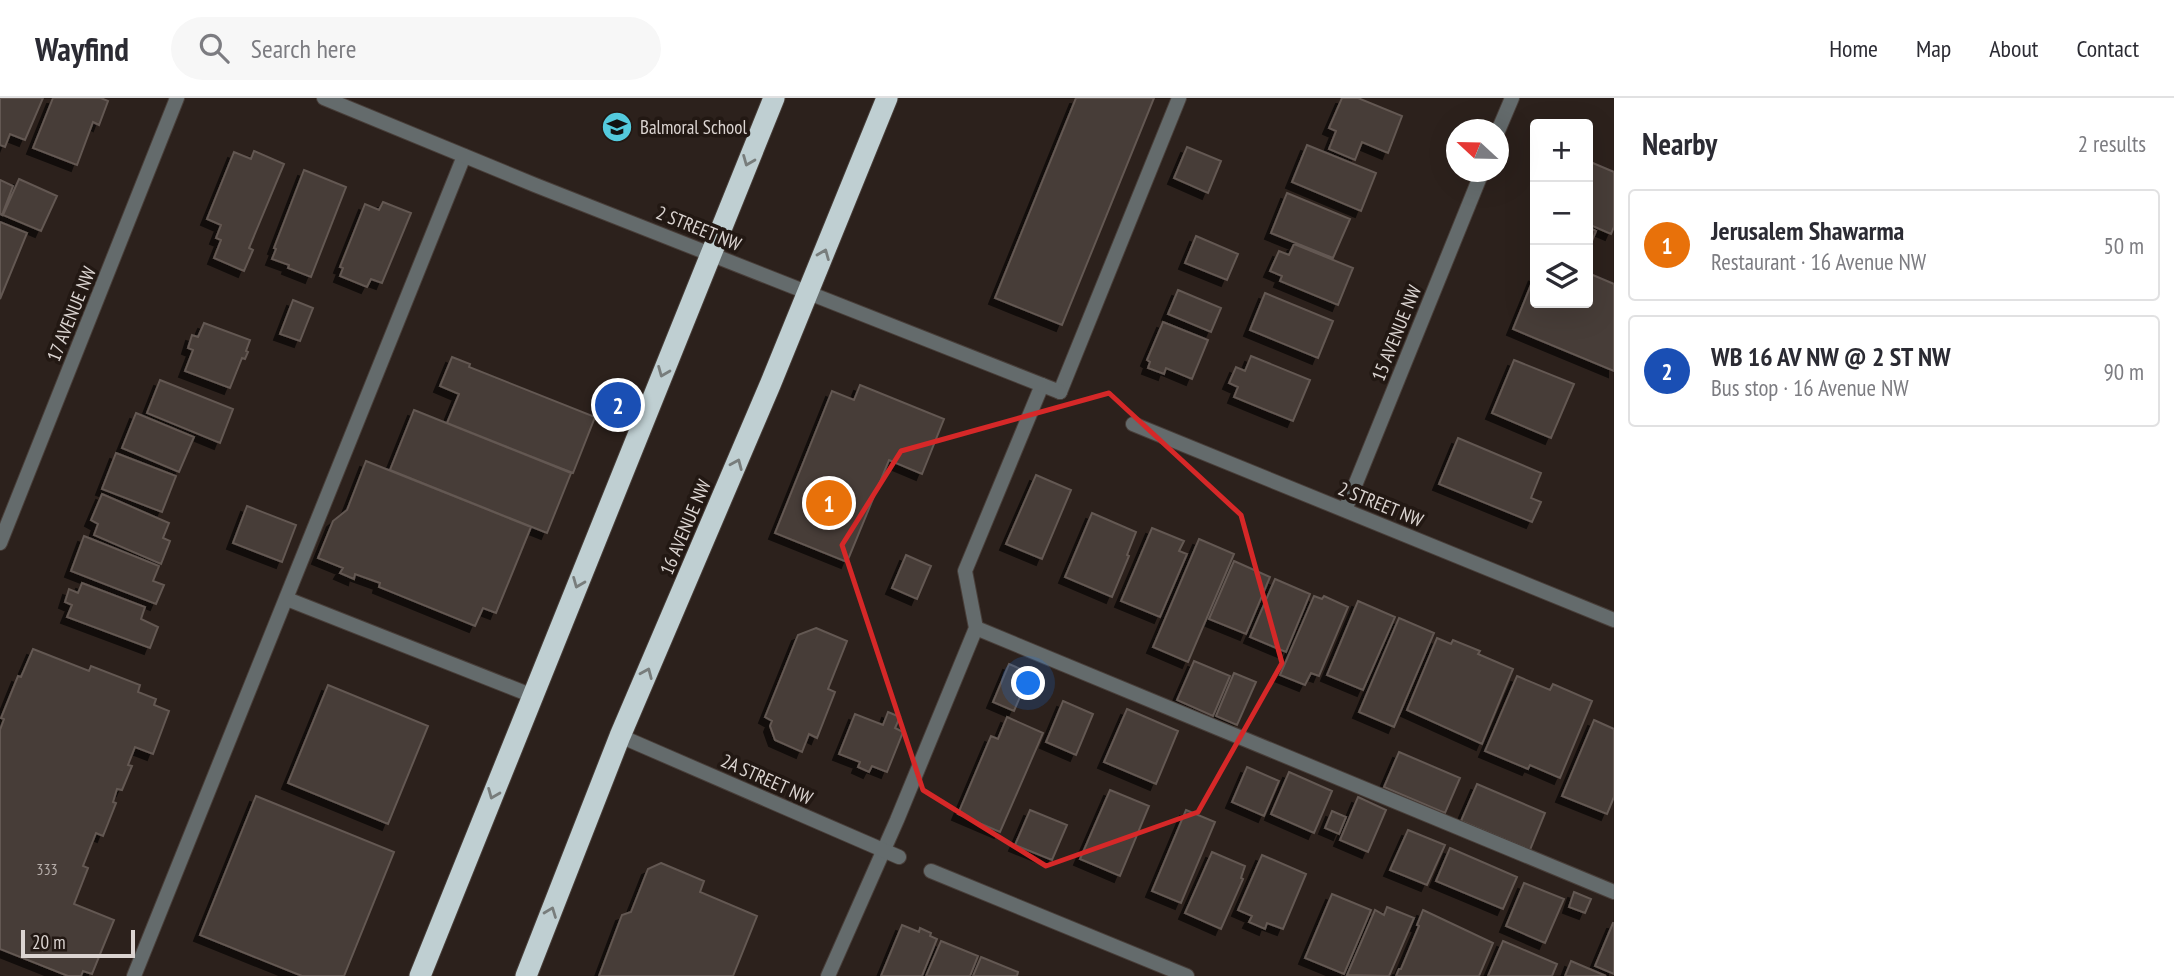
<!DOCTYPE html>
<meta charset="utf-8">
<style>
:root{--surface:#fff;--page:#f7f7f7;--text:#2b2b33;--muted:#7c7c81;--line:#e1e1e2;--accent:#0b8043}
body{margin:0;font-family:"PT Sans Narrow",sans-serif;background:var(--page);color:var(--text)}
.controls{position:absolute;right:21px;top:21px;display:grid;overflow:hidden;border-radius:7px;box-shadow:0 7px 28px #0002}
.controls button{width:63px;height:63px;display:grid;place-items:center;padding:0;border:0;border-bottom:2px solid var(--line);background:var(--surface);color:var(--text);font:35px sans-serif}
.compass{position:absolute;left:1446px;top:21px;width:63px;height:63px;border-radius:50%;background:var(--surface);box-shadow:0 7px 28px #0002;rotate:292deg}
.scale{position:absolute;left:21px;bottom:18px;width:114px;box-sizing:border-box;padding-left:7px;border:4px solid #dbd4d1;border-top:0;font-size:19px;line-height:24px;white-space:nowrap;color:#dbd4d1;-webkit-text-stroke:5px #221813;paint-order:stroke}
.you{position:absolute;left:1029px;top:586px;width:24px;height:24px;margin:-18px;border:5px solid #fff;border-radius:50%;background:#1a73e8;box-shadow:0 0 0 10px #1a73e833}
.badge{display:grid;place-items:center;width:46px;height:46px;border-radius:50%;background:var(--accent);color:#fff;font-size:23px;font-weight:700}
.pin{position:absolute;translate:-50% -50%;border:4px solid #fff;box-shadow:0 2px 7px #0006}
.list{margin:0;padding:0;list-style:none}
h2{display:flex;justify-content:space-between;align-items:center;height:91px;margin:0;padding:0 28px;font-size:30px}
h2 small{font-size:23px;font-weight:400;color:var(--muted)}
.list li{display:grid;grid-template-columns:46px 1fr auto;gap:21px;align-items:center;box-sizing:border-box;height:112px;margin:0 14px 14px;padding:0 14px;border:2px solid var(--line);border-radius:7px}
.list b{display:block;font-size:26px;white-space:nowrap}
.list p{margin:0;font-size:23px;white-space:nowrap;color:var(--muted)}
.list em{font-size:23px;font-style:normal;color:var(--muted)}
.icon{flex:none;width:38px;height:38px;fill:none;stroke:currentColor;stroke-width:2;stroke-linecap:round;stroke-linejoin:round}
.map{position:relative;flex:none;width:1614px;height:878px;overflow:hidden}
header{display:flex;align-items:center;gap:42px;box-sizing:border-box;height:98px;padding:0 35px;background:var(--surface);border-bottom:2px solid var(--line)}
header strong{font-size:33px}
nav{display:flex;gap:38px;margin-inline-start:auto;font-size:24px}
.search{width:490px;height:63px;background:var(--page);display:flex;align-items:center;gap:18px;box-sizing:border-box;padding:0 24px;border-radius:38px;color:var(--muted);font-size:26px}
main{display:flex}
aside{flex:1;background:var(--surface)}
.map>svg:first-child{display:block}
.building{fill:#473c37;stroke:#635852;stroke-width:2;filter:url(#shadow)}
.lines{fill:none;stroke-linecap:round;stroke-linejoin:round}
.lane-casing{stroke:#483e39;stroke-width:16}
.street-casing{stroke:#483e39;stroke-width:16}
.highway-casing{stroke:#483e39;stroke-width:23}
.lane{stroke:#646b6c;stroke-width:14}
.street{stroke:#646b6c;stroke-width:14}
.highway{stroke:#bfcfd2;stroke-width:21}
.oneway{stroke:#787d7c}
.marked{fill:none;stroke:#d62828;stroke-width:5;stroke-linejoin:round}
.labels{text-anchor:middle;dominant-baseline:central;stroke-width:7;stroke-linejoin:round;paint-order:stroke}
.number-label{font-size:16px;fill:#b6aeaa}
.poi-label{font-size:19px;fill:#dbd4d1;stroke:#221813;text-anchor:start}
.street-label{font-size:19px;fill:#dbd4d1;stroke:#221813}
</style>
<header>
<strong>Wayfind</strong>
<div class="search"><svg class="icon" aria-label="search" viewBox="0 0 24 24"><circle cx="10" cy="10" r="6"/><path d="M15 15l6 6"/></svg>Search here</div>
<nav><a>Home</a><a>Map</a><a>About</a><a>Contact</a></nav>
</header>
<main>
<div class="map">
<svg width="1614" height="878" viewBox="0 0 1614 878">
<defs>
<filter id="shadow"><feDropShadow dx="-6" dy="6" stdDeviation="0" flood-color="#0009"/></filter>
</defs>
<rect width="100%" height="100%" fill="#2c211c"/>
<!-- building -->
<path class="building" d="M0,0H43L25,42L10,36L5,49L0,47Z
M53,0H101L108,3L99,27L93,24L77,67L33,50Z
M1076,0H1154L1062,227L995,200Z
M1342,0H1358L1402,18L1388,55L1362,44L1355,62L1329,51L1336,33L1329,30Z
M1307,47L1376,75L1361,113L1292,84Z
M1187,49L1221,63L1208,95L1174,80Z
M254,53L284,66L249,150L253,152L244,173L214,160L221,142L216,140L221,127L207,121L234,54L251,61Z
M1588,63L1614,74V129L1611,136L1588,126Z
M304,72L346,89L311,179L288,170L289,167L272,161L276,151L274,150Z
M19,81L57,98L41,133L3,117Z
M0,82L13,88L2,117L0,116Z
M1287,95L1350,121L1333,160L1271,135Z
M383,104L411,115L382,185L371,181L367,189L340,178L343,170L340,169L365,106L379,112Z
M0,124L27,135L0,201Z
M1588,129L1596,133L1588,153Z
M1196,138L1238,156L1227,182L1185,165Z
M1294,146L1353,170L1338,207L1280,183L1282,178L1270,173L1279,153L1289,157Z
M1588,175L1614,186V273L1513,231L1535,177V205H1588Z
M1178,192L1221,210L1211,234L1168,216Z
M1265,195L1333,223L1318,260L1250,232Z
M293,202L313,210L300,243L280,236Z
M1163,224L1208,242L1192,281L1166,270L1164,276L1148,270L1150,264L1147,262Z
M204,225L250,242L246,253L248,254L245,261L242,260L230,290L185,273L193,252L188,250L192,237L198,239Z
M1251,258L1310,282L1293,323L1234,299L1238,289L1229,285L1236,269L1245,273Z
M452,259L470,266L469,269L595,319L573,375L447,325L459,296L440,288Z
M1514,262L1574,286L1551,340L1492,315Z
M160,282L233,311L220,345L147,315Z
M860,287L944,321L922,376L889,362L847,464L775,435L832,293L854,302Z
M414,312L571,375L547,435L390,372Z
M136,315L194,339L179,374L122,350Z
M1458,340L1541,375L1531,400L1541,404L1532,424L1439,386Z
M116,355L176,378L162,414L102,391Z
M366,363L531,429L496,515L483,510L475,528L379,489L380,485L355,476L354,481L340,475L343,470L318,460L333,423L347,412Z
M1036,377L1071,392L1042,461L1006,446Z
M102,396L169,425L163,440L170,443L161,466L94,437L98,426L91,422Z
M247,408L296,427L282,464L233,445Z
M1092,415L1136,434L1127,457L1129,458L1112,499L1065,479Z
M1152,430L1184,443L1179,453L1187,456L1160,519L1121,503Z
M84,438L159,468L153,483L164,487L156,506L71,473Z
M1199,441L1234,456L1188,564L1153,549Z
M906,457L931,468L917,501L892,490Z
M1234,463L1270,479L1246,536L1209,521Z
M1275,481L1310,496L1286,554L1250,539Z
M82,485L145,509L141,521L158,529L150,550L67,519L72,507L65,504L69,491L78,495Z
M1314,498L1322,501L1324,498L1348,509L1319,578L1311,575L1305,587L1280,577Z
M1358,503L1395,519L1363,592L1327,577Z
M1399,520L1434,535L1394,629L1359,614Z
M816,530L847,543L828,591L835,594L817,640L809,636L802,654L775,642L770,628L772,623L765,619L798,537Z
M1437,540L1451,546L1453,542L1480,553L1478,556L1513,571L1482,646L1407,612Z
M33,551L89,573L91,568L140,587L138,594L156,601L154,607L169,613L153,656L135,649L128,667L132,668L122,692L117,691L113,704L116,705L103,738L96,735L83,768L88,770L74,806L114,822L92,876L83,873L81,878H68L0,851V632L4,621L1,620L18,578L21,579Z
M1194,563L1230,578L1213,618L1177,602Z
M1009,566L1030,575L1014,613L993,604Z
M1234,575L1256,584L1237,627L1216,618Z
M1517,578L1550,592L1553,586L1592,603L1560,680L1530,667L1528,671L1485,653Z
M328,587L428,628L388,726L288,685Z
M1063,603L1093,616L1076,657L1046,644Z
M1127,611L1178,633L1156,686L1104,664Z
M888,614L900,619L895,630L903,634L887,674L872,668L869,674L858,669L860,664L839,656L855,616L883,627Z
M1007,619L1043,635L1000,734L958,716L991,638L998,641Z
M1594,622L1614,631V699L1607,716L1562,698Z
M1399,654L1460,680L1445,715L1384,689Z
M1247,669L1279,683L1264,718L1232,704Z
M1289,674L1332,693L1314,735L1271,716Z
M1477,686L1545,715L1530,752L1461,723Z
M1110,692L1149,708L1120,778L1080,761Z
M256,698L394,754L344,878H302L200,837Z
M1358,699L1386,712L1368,754L1340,742Z
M1030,712L1067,727L1052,762L1015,747Z
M1186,712L1215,724L1181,805L1152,793Z
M1332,713L1346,719L1339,736L1325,730Z
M1408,732L1445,747L1427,787L1390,772Z
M1450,750L1517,779L1503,811L1436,783Z
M1212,754L1245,768L1241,780L1243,781L1221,831L1185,815Z
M1262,757L1306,776L1283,831L1267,825L1265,831L1249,824L1252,818L1238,812Z
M661,765L704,783L700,794L757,818L733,878H599L622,817L631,814L648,771Z
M1524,785L1564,801L1545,845L1506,828Z
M1574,794L1591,801L1585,815L1569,809Z
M1332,796L1371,812L1344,876L1305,860Z
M1387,809L1414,820L1389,878L1347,877L1375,812L1384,817Z
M1423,812L1493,845L1479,878H1396L1399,871H1401L1419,828L1417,827Z
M1613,825H1614V876L1595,868Z
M902,827L919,834L920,830L931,835L930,838L937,841L922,878H881Z
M941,843L978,858L970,878H926Z
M1503,843L1557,866L1552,878H1488Z
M981,859L1018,874L1017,878H973Z
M1571,863L1606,878H1565Z"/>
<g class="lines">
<!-- lane casing -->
<g class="lane-casing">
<path id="lane" d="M1060,294L1179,0
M287,501L533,598
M976,530L1614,794
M134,878L464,58
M828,878L897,722L976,530L965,473L1042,287"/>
</g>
<!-- street casing -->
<g class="street-casing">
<path id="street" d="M324,0L535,87L1060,294
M1498,33L1512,0
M1133,326L1614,522
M1345,412L1482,74
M0,445L177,0
M620,638L899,759
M931,773L1187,878"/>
</g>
<!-- highway casing -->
<g class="highway-casing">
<path id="highway" d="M420,878L774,0
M526,878L620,638L770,287L887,0"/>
</g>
<!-- lane -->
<use href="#lane" class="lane"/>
<!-- street -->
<use href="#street" class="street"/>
<!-- highway -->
<use href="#highway" class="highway"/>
</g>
<!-- one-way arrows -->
<defs><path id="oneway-chevron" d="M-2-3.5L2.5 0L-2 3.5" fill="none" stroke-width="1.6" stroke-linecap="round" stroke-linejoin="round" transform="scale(1.75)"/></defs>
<g class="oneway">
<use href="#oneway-chevron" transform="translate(748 63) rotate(112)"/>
<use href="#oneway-chevron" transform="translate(824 156) rotate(-68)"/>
<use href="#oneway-chevron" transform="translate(663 274) rotate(112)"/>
<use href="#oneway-chevron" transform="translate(737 366) rotate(-67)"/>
<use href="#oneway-chevron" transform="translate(578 485) rotate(112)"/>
<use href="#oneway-chevron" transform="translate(647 575) rotate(-67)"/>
<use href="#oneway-chevron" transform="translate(493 696) rotate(112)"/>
<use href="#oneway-chevron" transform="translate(551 814) rotate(-69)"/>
</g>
<!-- marked area -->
<path class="marked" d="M1109,295L1241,417L1282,565L1198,714L1046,768L923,692L842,447L901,353Z"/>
<!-- icons -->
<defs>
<g id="school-disc" transform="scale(1.575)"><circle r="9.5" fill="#54cadd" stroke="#221813"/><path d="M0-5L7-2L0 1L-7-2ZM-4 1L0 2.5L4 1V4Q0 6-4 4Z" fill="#111"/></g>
</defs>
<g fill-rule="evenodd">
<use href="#school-disc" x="617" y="29"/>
</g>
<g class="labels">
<!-- number labels -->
<g class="number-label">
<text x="47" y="771">333</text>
</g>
<!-- poi labels -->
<g class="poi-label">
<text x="640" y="29">Balmoral School</text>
</g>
<!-- street labels -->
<g class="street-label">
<text transform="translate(699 130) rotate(22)">2 STREET NW</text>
<text transform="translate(71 216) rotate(-68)">17 AVENUE NW</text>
<text transform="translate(1396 235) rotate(-68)">15 AVENUE NW</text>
<text transform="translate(1381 406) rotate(22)">2 STREET NW</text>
<text transform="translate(685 429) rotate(-67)">16 AVENUE NW</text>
<text transform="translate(767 681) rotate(24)">2A STREET NW</text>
</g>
</g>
</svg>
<div class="controls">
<button>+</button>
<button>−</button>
<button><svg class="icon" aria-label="layers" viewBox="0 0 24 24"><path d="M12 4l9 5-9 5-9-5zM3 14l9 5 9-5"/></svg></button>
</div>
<svg class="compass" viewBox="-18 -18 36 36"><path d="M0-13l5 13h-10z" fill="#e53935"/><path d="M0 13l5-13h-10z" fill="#7c7c81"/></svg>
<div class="scale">20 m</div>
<div class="you"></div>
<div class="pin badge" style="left:829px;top:405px;background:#e8710a">1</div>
<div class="pin badge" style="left:618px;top:307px;background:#1a4fb4">2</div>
</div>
<aside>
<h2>Nearby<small>2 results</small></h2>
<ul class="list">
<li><span class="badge" style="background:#e8710a">1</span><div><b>Jerusalem Shawarma</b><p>Restaurant · 16 Avenue NW</p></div><em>50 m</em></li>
<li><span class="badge" style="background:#1a4fb4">2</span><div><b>WB 16 AV NW @ 2 ST NW</b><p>Bus stop · 16 Avenue NW</p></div><em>90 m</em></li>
</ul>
</aside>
</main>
